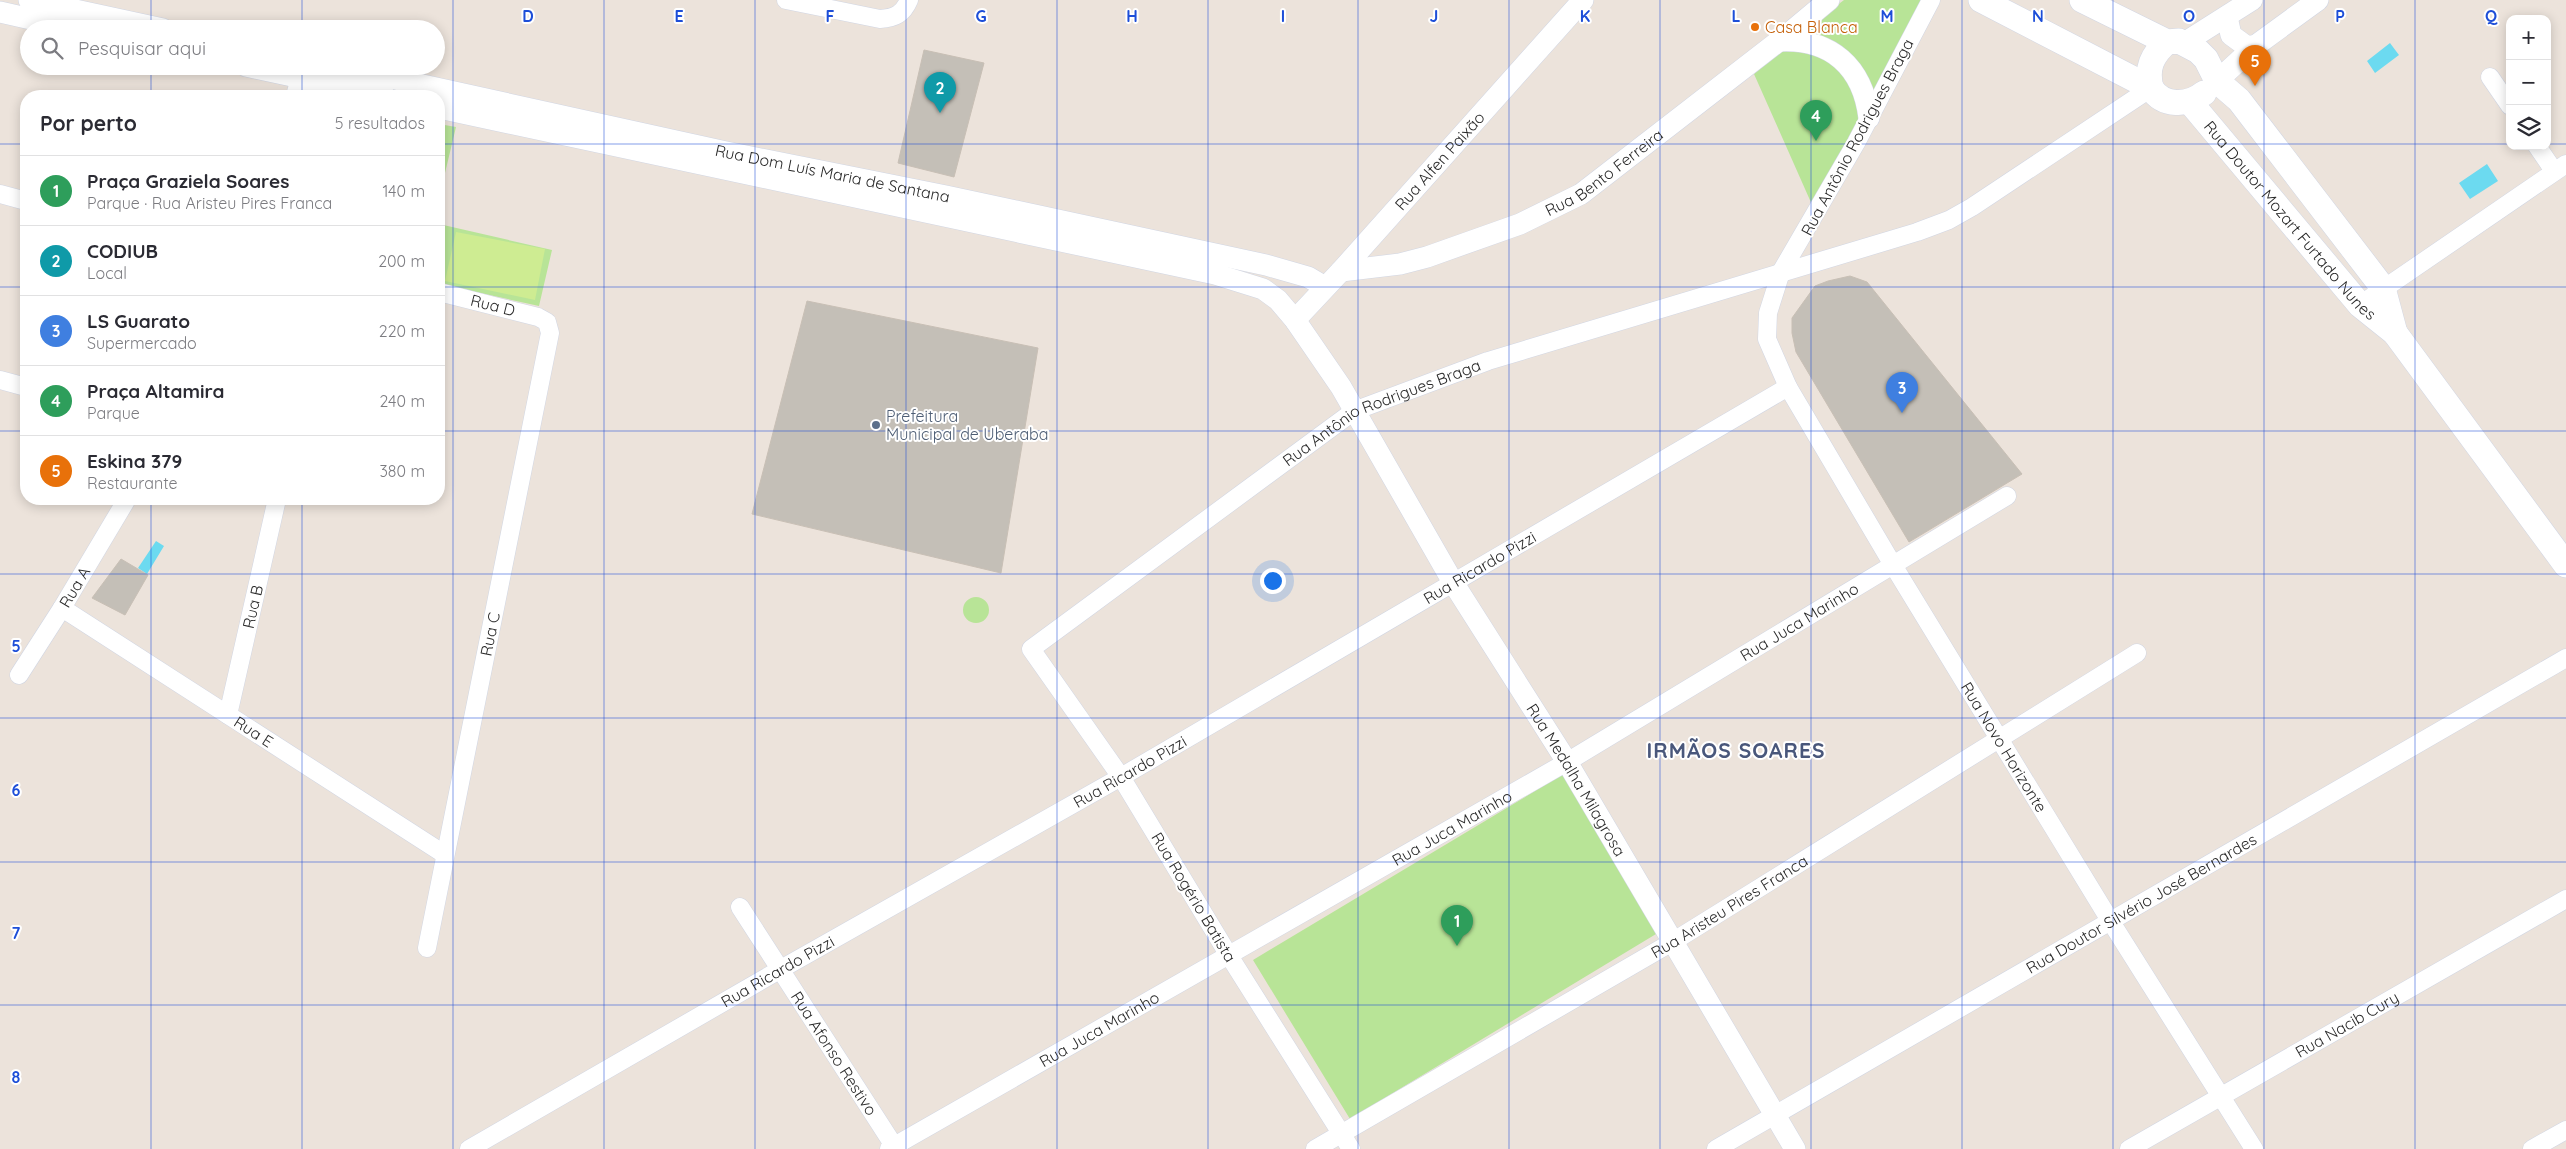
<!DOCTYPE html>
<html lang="pt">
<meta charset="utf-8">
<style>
:root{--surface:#fff;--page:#f7f7f7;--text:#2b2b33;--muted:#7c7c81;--line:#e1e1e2;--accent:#386ffd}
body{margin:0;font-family:Quicksand,sans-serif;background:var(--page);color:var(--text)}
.controls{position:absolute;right:15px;top:15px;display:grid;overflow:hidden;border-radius:10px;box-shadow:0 2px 12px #0003}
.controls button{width:45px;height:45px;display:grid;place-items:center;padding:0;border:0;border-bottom:1px solid var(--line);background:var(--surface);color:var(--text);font:25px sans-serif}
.you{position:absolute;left:1272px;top:580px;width:18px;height:18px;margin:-12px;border:4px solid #fff;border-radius:50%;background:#1a73e8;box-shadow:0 0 0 8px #1a73e833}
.badge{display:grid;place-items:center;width:32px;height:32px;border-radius:50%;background:var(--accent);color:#fff;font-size:16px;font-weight:700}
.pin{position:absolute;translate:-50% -41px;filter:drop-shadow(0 1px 2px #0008)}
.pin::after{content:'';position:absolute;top:26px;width:18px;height:15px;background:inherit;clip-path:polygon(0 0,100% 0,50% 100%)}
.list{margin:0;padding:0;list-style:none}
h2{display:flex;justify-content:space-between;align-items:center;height:65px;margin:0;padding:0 20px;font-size:21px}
h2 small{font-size:16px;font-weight:400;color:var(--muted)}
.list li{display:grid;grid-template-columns:32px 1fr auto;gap:15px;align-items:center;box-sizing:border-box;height:70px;padding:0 20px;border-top:1px solid var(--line)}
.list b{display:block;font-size:19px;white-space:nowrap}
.list p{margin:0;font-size:16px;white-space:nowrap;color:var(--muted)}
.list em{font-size:16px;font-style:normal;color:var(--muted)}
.icon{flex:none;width:28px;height:28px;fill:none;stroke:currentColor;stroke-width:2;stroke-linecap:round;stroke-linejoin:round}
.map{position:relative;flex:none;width:2566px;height:1149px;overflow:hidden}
.search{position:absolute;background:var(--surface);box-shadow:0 2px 12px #0003;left:20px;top:20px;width:425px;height:55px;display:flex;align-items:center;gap:12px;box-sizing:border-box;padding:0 18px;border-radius:28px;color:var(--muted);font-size:19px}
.panel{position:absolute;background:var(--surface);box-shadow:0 2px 12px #0003;left:20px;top:90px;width:425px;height:415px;border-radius:20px}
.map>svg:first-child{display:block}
.green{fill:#b8e497}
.pitch{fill:#ceec92}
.water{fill:#6cdaf0}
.building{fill:#c4bfb7;stroke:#c8bfb5}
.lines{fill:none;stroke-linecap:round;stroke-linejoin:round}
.minor-casing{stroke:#d1d6e3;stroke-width:19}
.tertiary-casing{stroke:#d1d6e3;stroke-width:22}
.secondary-casing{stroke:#d1d6e3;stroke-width:26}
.minor{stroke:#fff;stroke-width:18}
.tertiary{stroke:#fff;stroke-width:21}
.secondary{stroke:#fff;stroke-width:25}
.grid{fill:none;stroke:#1d4ed8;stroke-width:1;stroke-opacity:0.55}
.food-dot{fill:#e8710a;stroke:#fff;stroke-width:2}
.service-dot{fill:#5c6f8a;stroke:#fff;stroke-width:2}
.labels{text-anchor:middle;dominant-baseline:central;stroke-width:4;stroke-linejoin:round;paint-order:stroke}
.food-label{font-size:16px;fill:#c56008;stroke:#fff;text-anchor:start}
.street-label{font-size:16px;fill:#2a2a2a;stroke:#fff}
.service-label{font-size:16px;fill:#4e5e75;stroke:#fff;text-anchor:start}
.district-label{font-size:21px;font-weight:bold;letter-spacing:1px;fill:#49577b;stroke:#fff}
.grid-label{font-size:16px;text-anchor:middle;font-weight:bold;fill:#1d4ed8;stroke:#fff;stroke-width:4;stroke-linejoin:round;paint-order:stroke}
</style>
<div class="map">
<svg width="2566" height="1149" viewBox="0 0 2566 1149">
<rect width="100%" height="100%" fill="#ece3db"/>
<!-- green -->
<path class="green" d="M1844,0H1925L1813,207L1754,74L1801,33Z
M439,124L456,127L439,198Z
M439,224L552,250L539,306L439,284Z
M963 610a13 13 0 1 1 26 0a13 13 0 1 1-26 0Z
M1565,773L1661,931L1350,1119L1253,960Z"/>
<!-- pitch -->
<path class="pitch" d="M456,232L545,249L535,300L445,281Z"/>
<!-- water -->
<path class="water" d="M2390,43L2399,55L2375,73L2367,61Z
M2487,164L2498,181L2470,199L2459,183Z
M156,541L164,546L147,574L138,568Z"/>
<!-- building -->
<path class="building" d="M924,50L984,63L954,177L898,163Z
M1850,276L1867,282L2022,474L1909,542L1796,352L1792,333V318L1815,286L1828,281Z
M807,301L1038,348L1001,573L752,514Z
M121,559L148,575L125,615L92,598Z"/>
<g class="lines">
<!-- minor casing -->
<g class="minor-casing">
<g id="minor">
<path d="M786,0L880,19C895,18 903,14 909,0"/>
<path id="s1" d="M1931,0L1856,143L1781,272L1768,313L1767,339L1788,387L1893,565L2111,922L2254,1149"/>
<path d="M2490,77L2510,106"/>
<path d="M309,80V96"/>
<path d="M295,96L300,78"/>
<path d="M2537,146L2554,171"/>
<path d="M0,194L26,201"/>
<path d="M2360,305L2566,164"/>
<path d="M0,380L26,387"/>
<path id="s2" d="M62,608L444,854"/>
<path id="s3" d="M19,675L62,608L127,499"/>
<path id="s4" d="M228,715L277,499"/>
<path id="s5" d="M740,907L896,1149"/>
<path id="s6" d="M427,948L550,333L547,322L538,317L439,292"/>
<path id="s7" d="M469,1149L781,969L1121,777L1788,387"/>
<path id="s8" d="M889,1149L1567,762L2007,496"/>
<path id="s9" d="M1315,1149L1674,941L2137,653"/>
<path id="s10" d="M1351,1149L1228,954L1121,777L1031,649L1354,411L1488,361L1917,232L1949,220L1972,207L2151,88"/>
<path id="s11" d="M1716,1149L2566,658"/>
<path id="s12" d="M2129,1149L2566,899"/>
<path d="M2532,1149L2566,1130"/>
</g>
</g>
<!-- tertiary casing -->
<g class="tertiary-casing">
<g id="tertiary">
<path d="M29,0L163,29"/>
<path d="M0,12L75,29"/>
<path d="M2227,17L2231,35L2246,46H2255"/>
<path d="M1779,41C1831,38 1863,67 1869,118"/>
<path d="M2184,43L2252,0"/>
<path d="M246,66L385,96"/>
<path id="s13" d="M336,66L726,152L946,196L1266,265L1308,277L1325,287"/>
<path d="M2217,81L2255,46L2318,0"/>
<path id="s14" d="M439,108L1215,274L1263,289L1278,300L1295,320L1341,387L1454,584L1567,762L1795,1149"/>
<path id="s15" d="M1341,271L1400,264L1427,257L1520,224L1581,194L1793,30L1829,0"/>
<path id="s16" d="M1295,320L1341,271L1583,0"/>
</g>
</g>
<!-- secondary casing -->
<g class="secondary-casing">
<g id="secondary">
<path d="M1981,0L2151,88C2163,107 2188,106 2204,93"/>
<path d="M2082,0L2167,42L2179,41L2198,51L2206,59L2217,81L2239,100L2383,288L2395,333"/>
<path d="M2151,88C2146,68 2152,55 2167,42"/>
<path id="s17" d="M2190,102L2360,305L2395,333L2566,565"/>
</g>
</g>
<!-- minor -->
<use href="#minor" class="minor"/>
<!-- tertiary -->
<use href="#tertiary" class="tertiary"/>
<!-- secondary -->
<use href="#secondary" class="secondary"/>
</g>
<!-- grid -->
<path class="grid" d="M151,0V29M302,0V29M453,0V1149M604,0V1149M755,0V1149M906,0V1149M1057,0V1149M1208,0V1149M1358,0V1149M1509,0V1149M1660,0V1149M1811,0V1149M1962,0V1149M2113,0V1149M2264,0V1149M2415,0V1149M151,66V96M302,66V96M0,144H26M439,144H2510M2547,144H2566M0,287H26M439,287H2566M0,431H26M439,431H2566M151,499V1149M302,499V1149M0,574H2566M0,718H2566M0,862H2566M0,1005H2566"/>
<!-- markers -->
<circle class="food-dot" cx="1755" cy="27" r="5"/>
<circle class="service-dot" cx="876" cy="425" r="5"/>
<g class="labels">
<!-- food labels -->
<g class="food-label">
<text x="1765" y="27">Casa Blanca</text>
</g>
<!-- street labels -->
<g class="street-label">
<text transform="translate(1857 137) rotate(-62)">Rua Antônio Rodrigues Braga</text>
<text stroke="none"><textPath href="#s16" startOffset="215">Rua Alfen Paixão</textPath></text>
<text stroke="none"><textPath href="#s15" startOffset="285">Rua Bento Ferreira</textPath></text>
<text stroke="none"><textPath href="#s13" startOffset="508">Rua Dom Luís Maria de Santana</textPath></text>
<text stroke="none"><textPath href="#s17" startOffset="155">Rua Doutor Mozart Furtado Nunes</textPath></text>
<text transform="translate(493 305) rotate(14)">Rua D</text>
<text stroke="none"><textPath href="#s10" startOffset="1019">Rua Antônio Rodrigues Braga</textPath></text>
<text stroke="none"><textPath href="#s7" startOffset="1166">Rua Ricardo Pizzi</textPath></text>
<text stroke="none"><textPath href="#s3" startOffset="104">Rua A</textPath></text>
<text stroke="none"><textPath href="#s4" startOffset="111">Rua B</textPath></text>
<text stroke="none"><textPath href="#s8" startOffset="1052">Rua Juca Marinho</textPath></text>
<text stroke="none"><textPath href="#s6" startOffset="320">Rua C</textPath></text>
<text stroke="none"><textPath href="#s2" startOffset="228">Rua E</textPath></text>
<text stroke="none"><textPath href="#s1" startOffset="852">Rua Novo Horizonte</textPath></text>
<text stroke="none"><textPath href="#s7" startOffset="761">Rua Ricardo Pizzi</textPath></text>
<text stroke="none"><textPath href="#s14" startOffset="1428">Rua Medalha Milagrosa</textPath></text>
<text stroke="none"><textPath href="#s8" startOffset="648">Rua Juca Marinho</textPath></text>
<text transform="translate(1194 897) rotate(59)">Rua Rogério Batista</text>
<text stroke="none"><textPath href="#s11" startOffset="491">Rua Doutor Silvério José Bernardes</textPath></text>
<text stroke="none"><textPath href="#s9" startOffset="480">Rua Aristeu Pires Franca</textPath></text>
<text stroke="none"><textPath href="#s7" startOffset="356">Rua Ricardo Pizzi</textPath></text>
<text stroke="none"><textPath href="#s12" startOffset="251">Rua Nacib Cury</textPath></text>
<text stroke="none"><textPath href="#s8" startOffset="242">Rua Juca Marinho</textPath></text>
<text stroke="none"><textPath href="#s5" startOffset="174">Rua Afonso Restivo</textPath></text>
</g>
<!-- service labels -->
<g class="service-label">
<text x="886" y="416">Prefeitura<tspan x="886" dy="18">Municipal de Uberaba</tspan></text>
</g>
<!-- district labels -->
<g class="district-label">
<text x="1736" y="750">IRMÃOS SOARES</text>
</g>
</g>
<g class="grid-label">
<text x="528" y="22">D</text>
<text x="679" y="22">E</text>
<text x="830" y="22">F</text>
<text x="981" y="22">G</text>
<text x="1132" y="22">H</text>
<text x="1283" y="22">I</text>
<text x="1434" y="22">J</text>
<text x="1585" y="22">K</text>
<text x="1736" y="22">L</text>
<text x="1887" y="22">M</text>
<text x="2038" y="22">N</text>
<text x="2189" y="22">O</text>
<text x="2340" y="22">P</text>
<text x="2491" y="22">Q</text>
<text x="16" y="652">5</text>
<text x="16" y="796">6</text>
<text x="16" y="939">7</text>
<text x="16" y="1083">8</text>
</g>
</svg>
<div class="controls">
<button>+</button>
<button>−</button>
<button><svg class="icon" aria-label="layers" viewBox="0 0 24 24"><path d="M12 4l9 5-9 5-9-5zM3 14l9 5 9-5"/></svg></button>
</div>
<div class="you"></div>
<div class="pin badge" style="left:1457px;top:946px;background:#2e9e5b">1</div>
<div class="pin badge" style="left:940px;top:113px;background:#0f9aa8">2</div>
<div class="pin badge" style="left:1902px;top:413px;background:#3f7fe0">3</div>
<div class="pin badge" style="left:1816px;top:141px;background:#2e9e5b">4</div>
<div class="pin badge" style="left:2255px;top:86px;background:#e8710a">5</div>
<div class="search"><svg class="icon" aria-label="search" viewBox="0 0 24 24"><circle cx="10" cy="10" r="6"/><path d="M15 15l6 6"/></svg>Pesquisar aqui</div>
<section class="panel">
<h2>Por perto<small>5 resultados</small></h2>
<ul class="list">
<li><span class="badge" style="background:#2e9e5b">1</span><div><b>Praça Graziela Soares</b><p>Parque · Rua Aristeu Pires Franca</p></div><em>140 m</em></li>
<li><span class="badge" style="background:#0f9aa8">2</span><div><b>CODIUB</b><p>Local</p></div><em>200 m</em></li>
<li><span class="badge" style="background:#3f7fe0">3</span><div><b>LS Guarato</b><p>Supermercado</p></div><em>220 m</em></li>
<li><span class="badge" style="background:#2e9e5b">4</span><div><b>Praça Altamira</b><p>Parque</p></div><em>240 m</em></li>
<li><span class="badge" style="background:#e8710a">5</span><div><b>Eskina 379</b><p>Restaurante</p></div><em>380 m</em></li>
</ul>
</section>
</div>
